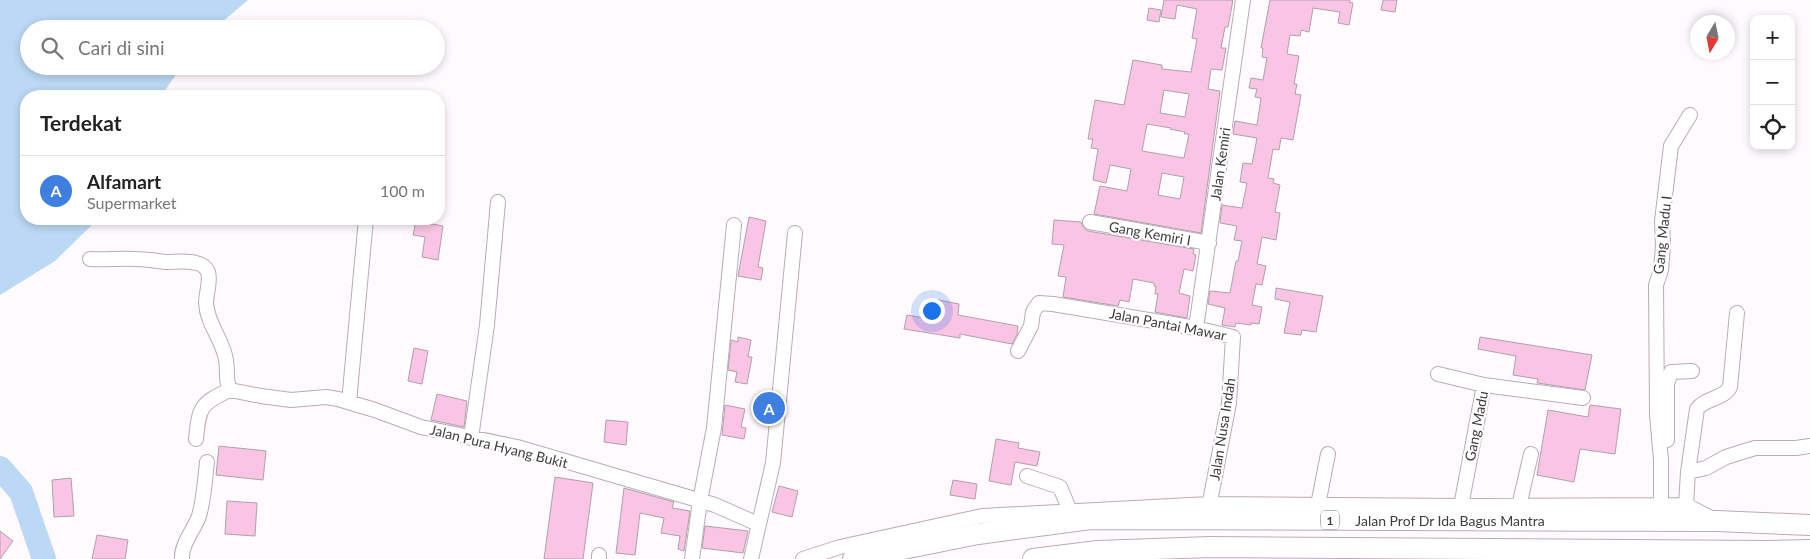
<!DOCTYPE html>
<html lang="id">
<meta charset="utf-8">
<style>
:root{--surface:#fff;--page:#f2f2f2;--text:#222;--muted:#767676;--line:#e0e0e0;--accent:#29916e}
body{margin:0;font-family:Lato,sans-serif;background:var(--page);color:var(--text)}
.controls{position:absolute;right:15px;top:15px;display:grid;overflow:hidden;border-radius:10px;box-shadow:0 2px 8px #0003}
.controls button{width:45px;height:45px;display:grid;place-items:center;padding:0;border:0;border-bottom:1px solid var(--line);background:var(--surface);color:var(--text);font:25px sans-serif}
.compass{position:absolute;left:1690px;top:15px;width:45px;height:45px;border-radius:50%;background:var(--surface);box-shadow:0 2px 8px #0003;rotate:190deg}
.you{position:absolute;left:931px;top:310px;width:18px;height:18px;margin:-12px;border:4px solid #fff;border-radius:50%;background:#1a73e8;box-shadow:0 0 0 8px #1a73e833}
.badge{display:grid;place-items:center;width:32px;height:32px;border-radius:50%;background:var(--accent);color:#fff;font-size:16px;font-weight:700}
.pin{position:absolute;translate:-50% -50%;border:2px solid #fff;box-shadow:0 1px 5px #0006}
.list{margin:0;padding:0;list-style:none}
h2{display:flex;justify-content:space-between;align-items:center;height:65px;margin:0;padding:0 20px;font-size:21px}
h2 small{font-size:16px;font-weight:400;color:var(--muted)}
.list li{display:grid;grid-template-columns:32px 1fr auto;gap:15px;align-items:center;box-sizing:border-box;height:70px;padding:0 20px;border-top:1px solid var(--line)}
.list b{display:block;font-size:19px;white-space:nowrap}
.list p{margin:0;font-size:16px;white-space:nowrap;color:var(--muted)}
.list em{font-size:16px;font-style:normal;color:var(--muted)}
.icon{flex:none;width:28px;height:28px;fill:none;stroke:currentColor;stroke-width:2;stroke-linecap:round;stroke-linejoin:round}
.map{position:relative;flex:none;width:1810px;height:559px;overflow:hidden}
.search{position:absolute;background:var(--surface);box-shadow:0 2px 8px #0003;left:20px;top:20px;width:425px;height:55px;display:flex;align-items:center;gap:12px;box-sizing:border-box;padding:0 18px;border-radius:28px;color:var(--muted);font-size:19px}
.panel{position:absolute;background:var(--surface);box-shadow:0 2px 8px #0003;left:20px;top:90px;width:425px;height:135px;border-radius:20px}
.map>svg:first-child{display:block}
.water{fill:#bbd8f4}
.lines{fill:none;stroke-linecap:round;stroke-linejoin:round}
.river{stroke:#bbd8f4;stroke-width:24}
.building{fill:#fac4e5;stroke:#afa0a9;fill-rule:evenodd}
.minor-casing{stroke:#b8acb7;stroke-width:16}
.highway-casing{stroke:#b8acb7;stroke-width:22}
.minor{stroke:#fff;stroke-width:14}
.highway{stroke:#fff;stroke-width:20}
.labels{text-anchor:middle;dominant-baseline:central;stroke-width:4.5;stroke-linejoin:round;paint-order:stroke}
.shield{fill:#fff;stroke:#797679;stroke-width:1}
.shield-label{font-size:12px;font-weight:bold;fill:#403b3f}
.street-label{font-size:14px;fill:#403b3f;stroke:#fff}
</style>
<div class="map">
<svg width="1810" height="559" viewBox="0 0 1810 559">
<rect width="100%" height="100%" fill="#fffafe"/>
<!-- water -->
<path class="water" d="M0,0H248L214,29H29V66H182L161,96H26V219H98L55,261L0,295Z"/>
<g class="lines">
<!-- river -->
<path class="river" d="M0,468L21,492L44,559"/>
</g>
<!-- building -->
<path class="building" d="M1164,0H1233L1228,27H1225L1221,48H1226L1222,70L1211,69L1208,89L1220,91L1201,233L1094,214L1100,186L1127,191L1131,169L1110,165L1106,183L1093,180L1098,149L1091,148L1093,139H1088L1095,100L1124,105L1133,60L1162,65V69L1191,72L1197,39L1192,38L1197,9L1177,5L1175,19L1161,17ZM1164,90L1189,94L1185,117L1160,113ZM1147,124L1171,128L1170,129L1185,132L1184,134H1189L1184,158L1142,151ZM1162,173L1184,177L1180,199L1158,195Z
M1270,0H1350L1349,2L1353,3L1349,25L1338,23L1340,12L1313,8L1309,32L1301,30L1300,36L1290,35L1287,54L1299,56L1294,84H1297L1295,94L1301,95L1293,140L1281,138L1279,150L1273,149L1268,178L1274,179L1273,183L1280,185L1275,212L1280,213L1276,240L1262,237L1257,264L1266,266L1262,285L1256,284L1252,305L1262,307L1259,324L1251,323V325L1236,323L1235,327L1222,325L1225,308L1208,304L1210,291L1230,293L1236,261H1238L1242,241L1234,240L1237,226L1220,223L1222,205L1242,208L1247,183L1240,182L1243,163L1252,164L1257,138L1233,134L1235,121L1257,125L1261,98L1255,97L1257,89L1249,88L1251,78L1263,80L1267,58L1262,57L1263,48H1261Z
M1383,0H1397L1395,12L1381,10Z
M1149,8L1161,10L1159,22L1147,20Z
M749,217L766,221L758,267L763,268L761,280L738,276Z
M1054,220L1081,222L1084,228L1088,231L1194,249L1193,254L1196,255L1193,271L1184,269L1179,293L1190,296L1187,318L1155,312L1158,294H1155L1156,286H1154V283L1133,279L1129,302L1120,300L1118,306L1063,297L1066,277L1058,276L1064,245L1052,244Z
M416,221L443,226L438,260L422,257L425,237L413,235Z
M1276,288L1323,296L1316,332L1302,330L1301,335L1284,333L1290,302L1275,299Z
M934,299L959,304L958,315L1018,326L1017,334L1012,344L960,334V338L904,329L907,315L930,319Z
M738,337L751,340L748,357H752L747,384L735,382L737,372L728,370L731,340L738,342Z
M1480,337L1592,355L1585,390L1537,383L1538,379L1513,375L1516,356L1478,349Z
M414,348L428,351L422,384L408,381Z
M437,394L467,401L464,427L431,420Z
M725,405L745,409L741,427L746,428L744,439L722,435Z
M1590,405L1621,409L1615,454L1580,449L1574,482L1537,475L1548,410L1588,417Z
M606,420L628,422L626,445L604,442Z
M996,439L1019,443L1018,448L1040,452L1037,466L1015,462L1011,485L989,481Z
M219,446L266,451L263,480L216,475Z
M555,477L593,483L583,559H544Z
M71,478L74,516L54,517L52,480Z
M953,480L977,484L975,499L950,495Z
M779,486L798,491L792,517L772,512Z
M624,488L674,502L672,508L690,511L684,551L678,549L680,536L661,533L664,518L640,513L635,555L616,553Z
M227,501L257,503L255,536L225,534Z
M705,526L748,531L743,553L702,548Z
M0,531L13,541L0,559Z
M97,535L128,540L125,559H92Z"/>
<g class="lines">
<!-- minor casing -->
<g class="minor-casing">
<path id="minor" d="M1090,222L1209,243
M90,259C105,260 120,258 136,259C146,259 156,261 166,262C176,262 187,260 196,263C201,264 206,267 208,272C211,282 206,293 206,303C207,324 223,340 226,360C228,371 225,380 230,390
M1196,328L1243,0
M1018,351L1031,326L1033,312L1039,303L1053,304L1196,328L1233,337L1229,403L1208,512
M1438,374L1484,385
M230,390L261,396L291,400L326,397L338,399L375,410L421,427L517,447L715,505L758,524
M349,402L366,219
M471,438L487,325L498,202
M196,439C199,408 200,403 230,390
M1667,440V384L1671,372L1692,371
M1688,472L1697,409C1705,398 1724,399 1730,387L1737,313
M1027,476L1060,487L1070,511
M1318,505L1328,454
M1686,505L1688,472L1706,468L1726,457L1755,448H1796L1810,446
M1461,506L1484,385L1583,398
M1519,506L1531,454
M1661,506V460L1657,414L1656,285L1661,270L1663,245L1662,221L1671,146L1690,115
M182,559C181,544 194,530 199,516C204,499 205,480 207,462
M599,559V555
M692,559L700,501L714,428L734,225
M751,559L773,463L795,233
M803,559L840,547L982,516L1209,504L1461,506L1686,505L1715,520"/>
</g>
<!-- highway casing -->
<g class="highway-casing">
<path id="highway" d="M853,559L978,534L1091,519L1717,521L1810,525
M1033,559L1098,551L1210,547L1767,551L1810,550"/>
</g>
<!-- minor -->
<use href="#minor" class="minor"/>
<!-- highway -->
<use href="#highway" class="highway"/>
</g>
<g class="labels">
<!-- shield labels -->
<rect class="shield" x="1321" y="510.5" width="18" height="19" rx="4"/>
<g class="shield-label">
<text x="1330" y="520">1</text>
</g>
<!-- street labels -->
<g class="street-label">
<text transform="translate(1220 164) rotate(-82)">Jalan Kemiri</text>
<text transform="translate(1150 233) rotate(10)">Gang Kemiri I</text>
<text transform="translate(1662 235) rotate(-84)">Gang Madu I</text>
<text transform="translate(1168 324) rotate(11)">Jalan Pantai Mawar</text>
<text transform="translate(1476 426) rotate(-79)">Gang Madu</text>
<text transform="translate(1222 429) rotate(-81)">Jalan Nusa Indah</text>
<text transform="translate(499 446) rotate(14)">Jalan Pura Hyang Bukit</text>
<text x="1450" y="520">Jalan Prof Dr Ida Bagus Mantra</text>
</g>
</g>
</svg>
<div class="controls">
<button>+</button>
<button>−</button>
<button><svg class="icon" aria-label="locate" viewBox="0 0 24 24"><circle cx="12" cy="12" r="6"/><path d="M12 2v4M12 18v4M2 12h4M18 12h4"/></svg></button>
</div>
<svg class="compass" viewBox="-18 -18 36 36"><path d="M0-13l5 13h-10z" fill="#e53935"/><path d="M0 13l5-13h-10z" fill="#767676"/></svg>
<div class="you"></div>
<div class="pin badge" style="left:769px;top:408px;background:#3f7fe0">A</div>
<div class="search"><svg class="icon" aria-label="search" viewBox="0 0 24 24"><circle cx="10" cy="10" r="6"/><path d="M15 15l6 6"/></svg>Cari di sini</div>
<section class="panel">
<h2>Terdekat<small></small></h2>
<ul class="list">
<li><span class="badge" style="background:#3f7fe0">A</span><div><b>Alfamart</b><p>Supermarket</p></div><em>100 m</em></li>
</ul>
</section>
</div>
